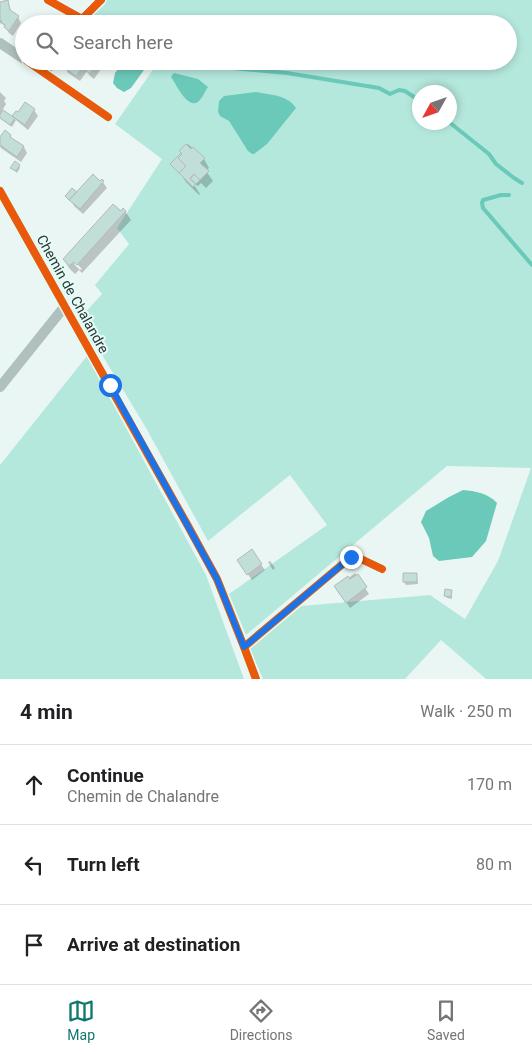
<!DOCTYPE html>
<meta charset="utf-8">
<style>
:root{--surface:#fff;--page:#f2f2f2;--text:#202124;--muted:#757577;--line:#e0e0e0;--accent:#0f766e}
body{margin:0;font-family:Roboto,sans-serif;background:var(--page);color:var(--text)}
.compass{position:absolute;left:412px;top:85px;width:45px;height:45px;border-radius:50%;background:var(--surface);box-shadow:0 2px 8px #0003;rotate:230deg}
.stop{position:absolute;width:15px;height:15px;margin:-11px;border:4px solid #1a73e8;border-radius:50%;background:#fff}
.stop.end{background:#1a73e8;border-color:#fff;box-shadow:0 1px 5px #0008}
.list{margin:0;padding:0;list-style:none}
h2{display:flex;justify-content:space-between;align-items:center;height:65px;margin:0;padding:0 20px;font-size:21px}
h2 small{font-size:16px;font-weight:400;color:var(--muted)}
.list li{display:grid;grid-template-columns:32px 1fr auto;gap:15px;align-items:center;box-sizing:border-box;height:80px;padding:0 20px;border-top:1px solid var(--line)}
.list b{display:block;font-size:19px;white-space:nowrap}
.list p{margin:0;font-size:16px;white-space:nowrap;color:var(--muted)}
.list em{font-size:16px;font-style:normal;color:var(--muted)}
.icon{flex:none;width:28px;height:28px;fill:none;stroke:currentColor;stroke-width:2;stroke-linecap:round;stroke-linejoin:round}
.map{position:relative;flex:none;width:532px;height:679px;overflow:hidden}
.search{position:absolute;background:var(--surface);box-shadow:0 2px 8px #0003;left:15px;right:15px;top:15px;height:55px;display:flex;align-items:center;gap:12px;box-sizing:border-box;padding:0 18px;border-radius:28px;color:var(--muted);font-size:19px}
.sheet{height:305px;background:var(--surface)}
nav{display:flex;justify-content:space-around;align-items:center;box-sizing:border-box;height:70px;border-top:1px solid var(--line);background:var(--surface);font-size:14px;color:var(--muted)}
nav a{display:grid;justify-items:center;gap:2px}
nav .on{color:var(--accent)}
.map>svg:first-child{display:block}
.green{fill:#b5e8dd;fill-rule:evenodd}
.water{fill:#6bc9b9}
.shadow{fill:#0003;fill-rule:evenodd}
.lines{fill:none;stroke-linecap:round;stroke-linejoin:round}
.stream{stroke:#6bc9b9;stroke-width:4}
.building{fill:#c1ded8;stroke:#b1bbb8}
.minor{stroke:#b0c0bd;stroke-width:10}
.cycleway-casing{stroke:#e4fcf6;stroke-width:11}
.cycleway{stroke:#e8590c;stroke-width:8}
.route{stroke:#1a73e8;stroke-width:6}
.labels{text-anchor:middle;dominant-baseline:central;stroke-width:4;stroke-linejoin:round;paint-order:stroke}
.street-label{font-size:14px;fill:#2c3533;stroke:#e4fcf6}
</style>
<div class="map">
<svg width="532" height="679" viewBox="0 0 532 679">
<rect width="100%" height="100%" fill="#eaf6f3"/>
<!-- green -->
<path class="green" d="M105,0H532V679H486L441,640L405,679H263L250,649L301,606L430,595L465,619L498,561L531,468L447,466L246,635L229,594L327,525L290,475L208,541L146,428L80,318L102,294L95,285L129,244L117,228L162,159L115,124L159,61H508V24H93L88,21ZM420,92H450V122H420Z
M87,356L206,575L244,679H0V465Z"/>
<!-- water -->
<path class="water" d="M126,61C136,61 138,61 144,70L131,88L124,92L117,88L113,83L115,73L124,62Z
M174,73L198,79L208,87C205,91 203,97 199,101C188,111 176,84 171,77Z
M256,92C271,95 288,95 296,108L267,144L254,154H252L248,151L229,121L220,116L218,112L219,101L224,96Z
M463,490C475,491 488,493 497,503L486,541L472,557L439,561L433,556L429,538L421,522L426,511L449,497Z"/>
<!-- shadow -->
<path class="shadow" d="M7,2L10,8L11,13L18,17L21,23L13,36L9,33L4,25L0,23V3Z
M42,16L48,21L46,24L41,21L40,18Z
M97,63L101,69L94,79L90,76L87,71L80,81L68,73L65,67Z
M0,92L6,98L4,101L6,104L2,111L16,120L14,116L18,114L25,104L34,110L38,116L28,130L16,120L12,127L1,119L0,117L1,114L0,113Z
M10,136L13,140L24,147L27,153L21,162L1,148L0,146V139Z
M188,144L204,159L209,168L206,171L213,181L206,188L201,183L198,186L193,183L200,194L199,195L186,182L182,176L171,164L183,155L181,151Z
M19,166L20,168L17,173L12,168Z
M102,181L107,188L83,214L74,206L72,202Z
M125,211L131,220L82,273L79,270L75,274L69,268L64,259L121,212ZM72,259L82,269L80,270L75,265Z
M251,551L265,570L252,580L242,566Z
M270,561L275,568L273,570L268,562Z
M355,573L369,594L350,608L336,587Z
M404,574H416L417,577L418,584L406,585L404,582Z
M451,591L452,593V599L447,598L446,596Z"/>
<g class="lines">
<!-- stream -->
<path class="stream" d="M87,22L91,24
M203,61L212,62L221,67L287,73L379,88L390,94L399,90L405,91L420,101
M449,122L489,154L496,164L514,178L522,183
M509,195H501L483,200L482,203L483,208L532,265"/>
</g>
<!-- building -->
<path class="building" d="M8,0L10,10L19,16L9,31L4,27L5,25L1,22L2,21L0,20V2Z
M68,61H97L98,62L90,74L85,70L83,67L76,76L63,67Z
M25,102L35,109L25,125L12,116L16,111L18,112Z
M3,110L15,118L10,125L0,118V114Z
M5,130L11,135L10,137L24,146L17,157L0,145V137Z
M186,144L191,149L193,147L205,158L200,163L209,171L200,180L194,174L190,179L196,184L193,187L179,173L186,166L178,158L182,154L179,151Z
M181,153L182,154L178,158L186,166L179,173L170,164Z
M15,161L20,165L16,171L10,168Z
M93,174L100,181L102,179L104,181L80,209L69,200Z
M194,174L200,180L196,184L190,179Z
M72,188L77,192L69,200L65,196Z
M113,204L121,211L123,208L126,211L77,265L74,262L69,266L63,259Z
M252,549L262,564L247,575L237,560Z
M403,573H417V582H403Z
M358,574L367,587L346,603L334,586L348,576L350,579Z
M445,589L452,590L451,597L444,596Z"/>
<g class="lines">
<!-- minor -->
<path class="minor" d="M79,24L82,19
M0,43L24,59
M27,61L108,117
M44,73L53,61
M0,191L188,526L217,579L244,647L256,679
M0,387L65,306
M244,647L351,557L361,559L382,569"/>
<!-- cycleway casing -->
<g class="cycleway-casing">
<path id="cycleway" d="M48,0L82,19L101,0
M27,61L108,117
M0,191L188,526L217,579L244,647L256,679
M244,647L351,557L361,559L382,569"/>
</g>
<!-- cycleway -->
<use href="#cycleway" class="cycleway"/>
</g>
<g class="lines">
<!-- route -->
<path class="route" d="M110,385L217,579L244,647L351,557"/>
</g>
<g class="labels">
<!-- street labels -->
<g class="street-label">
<text transform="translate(73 294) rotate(61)">Chemin de Chalandre</text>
</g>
</g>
</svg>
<svg class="compass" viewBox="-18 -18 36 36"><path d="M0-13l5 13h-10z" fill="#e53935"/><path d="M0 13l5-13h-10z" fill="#757577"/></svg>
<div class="stop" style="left:110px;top:385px"></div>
<div class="stop end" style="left:351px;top:557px"></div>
<div class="search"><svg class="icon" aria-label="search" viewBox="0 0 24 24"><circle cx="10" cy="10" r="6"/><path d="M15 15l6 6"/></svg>Search here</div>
</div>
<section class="sheet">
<h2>4 min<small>Walk · 250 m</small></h2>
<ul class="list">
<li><svg class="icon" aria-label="ahead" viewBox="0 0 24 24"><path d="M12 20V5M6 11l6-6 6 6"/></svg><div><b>Continue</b><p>Chemin de Chalandre</p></div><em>170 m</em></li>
<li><svg class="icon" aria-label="left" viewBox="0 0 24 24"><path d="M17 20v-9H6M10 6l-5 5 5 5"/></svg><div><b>Turn left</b></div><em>80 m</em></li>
<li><svg class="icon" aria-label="arrive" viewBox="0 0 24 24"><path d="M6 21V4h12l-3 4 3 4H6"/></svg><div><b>Arrive at destination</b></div></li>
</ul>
</section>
<nav>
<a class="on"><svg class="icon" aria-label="map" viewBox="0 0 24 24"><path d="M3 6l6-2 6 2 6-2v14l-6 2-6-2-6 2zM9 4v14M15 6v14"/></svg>Map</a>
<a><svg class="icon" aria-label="directions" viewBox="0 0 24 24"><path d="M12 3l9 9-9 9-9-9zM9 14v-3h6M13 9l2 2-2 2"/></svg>Directions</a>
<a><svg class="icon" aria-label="saved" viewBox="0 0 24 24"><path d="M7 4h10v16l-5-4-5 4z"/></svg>Saved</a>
</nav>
